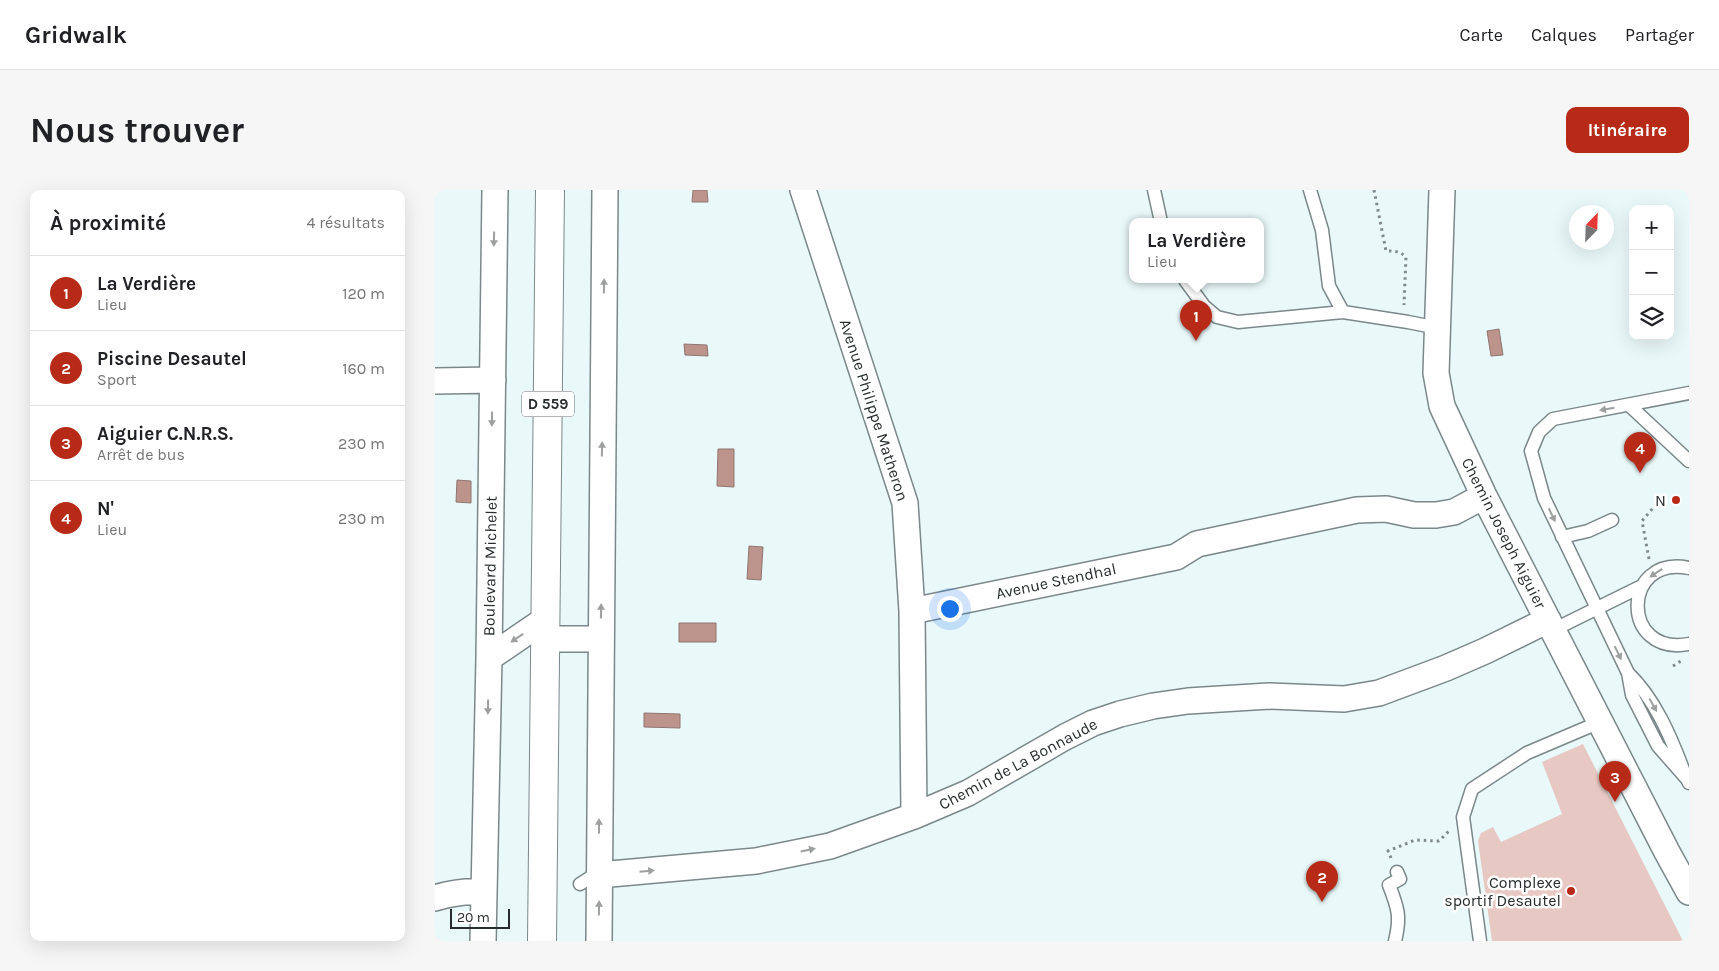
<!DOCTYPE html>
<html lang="fr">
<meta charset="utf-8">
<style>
:root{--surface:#fff;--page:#f6f6f6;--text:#202124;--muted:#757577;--line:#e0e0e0;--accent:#b72a17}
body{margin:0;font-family:Karla,sans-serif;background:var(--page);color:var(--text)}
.controls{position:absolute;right:15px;top:15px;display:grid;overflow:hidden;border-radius:10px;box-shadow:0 5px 20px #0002}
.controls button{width:45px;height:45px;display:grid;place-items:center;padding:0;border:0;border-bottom:1px solid var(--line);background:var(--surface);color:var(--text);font:25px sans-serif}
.compass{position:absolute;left:1134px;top:15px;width:45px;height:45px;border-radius:50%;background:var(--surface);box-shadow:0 5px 20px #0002;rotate:23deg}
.scale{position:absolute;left:15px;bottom:12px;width:60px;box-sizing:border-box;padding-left:5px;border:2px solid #272c2d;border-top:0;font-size:14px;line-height:18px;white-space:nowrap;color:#272c2d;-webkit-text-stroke:4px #fff;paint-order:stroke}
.you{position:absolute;left:514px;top:418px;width:18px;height:18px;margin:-12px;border:4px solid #fff;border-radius:50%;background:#1a73e8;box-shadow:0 0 0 8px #1a73e833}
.badge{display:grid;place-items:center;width:32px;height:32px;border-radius:50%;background:var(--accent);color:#fff;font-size:16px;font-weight:700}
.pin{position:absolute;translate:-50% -41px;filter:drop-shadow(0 1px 2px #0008)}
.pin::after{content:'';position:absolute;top:26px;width:18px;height:15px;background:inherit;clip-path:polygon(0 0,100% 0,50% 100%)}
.popup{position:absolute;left:694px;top:28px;width:135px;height:65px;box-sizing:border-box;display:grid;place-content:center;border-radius:10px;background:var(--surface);filter:drop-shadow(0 1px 4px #0005);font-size:16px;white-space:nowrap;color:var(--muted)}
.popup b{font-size:19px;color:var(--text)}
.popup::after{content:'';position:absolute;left:50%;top:100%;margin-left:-10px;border:10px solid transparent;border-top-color:var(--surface)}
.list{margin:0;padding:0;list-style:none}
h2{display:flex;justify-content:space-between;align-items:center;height:65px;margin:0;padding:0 20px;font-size:21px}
h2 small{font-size:16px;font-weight:400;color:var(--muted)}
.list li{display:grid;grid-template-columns:32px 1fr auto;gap:15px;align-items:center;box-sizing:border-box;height:75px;padding:0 20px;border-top:1px solid var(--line)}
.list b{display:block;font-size:19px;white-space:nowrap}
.list p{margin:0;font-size:16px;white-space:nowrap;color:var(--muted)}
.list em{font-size:16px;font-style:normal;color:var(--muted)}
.icon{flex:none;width:28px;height:28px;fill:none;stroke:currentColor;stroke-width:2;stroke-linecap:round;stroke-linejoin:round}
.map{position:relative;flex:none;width:1254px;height:751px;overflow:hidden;border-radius:10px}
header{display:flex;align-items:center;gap:30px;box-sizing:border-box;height:70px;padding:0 25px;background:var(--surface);border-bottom:1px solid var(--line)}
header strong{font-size:24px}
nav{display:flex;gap:28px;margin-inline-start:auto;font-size:18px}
.intro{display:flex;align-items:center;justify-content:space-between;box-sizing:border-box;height:120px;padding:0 30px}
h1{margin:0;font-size:35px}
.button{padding:12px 22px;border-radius:10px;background:var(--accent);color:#fff;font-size:18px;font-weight:700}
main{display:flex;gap:30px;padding:0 30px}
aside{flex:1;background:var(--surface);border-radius:10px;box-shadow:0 5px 20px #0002}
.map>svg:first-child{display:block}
.green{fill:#e8c8c2}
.water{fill:#bd948c;stroke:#907570}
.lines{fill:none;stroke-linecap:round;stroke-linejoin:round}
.lane-casing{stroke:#7b888a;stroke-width:15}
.street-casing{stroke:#7b888a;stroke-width:28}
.primary-casing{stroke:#7b888a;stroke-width:30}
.path{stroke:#7f898a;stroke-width:3;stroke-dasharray:2.5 4;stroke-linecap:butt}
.lane{stroke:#fff;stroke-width:12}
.street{stroke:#fff;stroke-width:25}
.primary{stroke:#fff;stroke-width:28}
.oneway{fill:#9ea0a0}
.poi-dot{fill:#b72a17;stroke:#fff;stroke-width:2}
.labels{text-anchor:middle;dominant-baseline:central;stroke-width:5;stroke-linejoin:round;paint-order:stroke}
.shield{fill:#fff;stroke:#686b6c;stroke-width:1}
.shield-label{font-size:15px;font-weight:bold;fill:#272c2d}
.street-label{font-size:16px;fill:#272c2d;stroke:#fff}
.poi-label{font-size:16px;fill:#272c2d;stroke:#fff;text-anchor:end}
</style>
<header>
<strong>Gridwalk</strong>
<nav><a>Carte</a><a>Calques</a><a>Partager</a></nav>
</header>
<div class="intro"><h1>Nous trouver</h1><a class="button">Itinéraire</a></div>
<main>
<aside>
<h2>À proximité<small>4 résultats</small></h2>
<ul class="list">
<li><span class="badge">1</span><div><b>La Verdière</b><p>Lieu</p></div><em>120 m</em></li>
<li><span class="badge">2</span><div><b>Piscine Desautel</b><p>Sport</p></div><em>160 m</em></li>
<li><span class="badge">3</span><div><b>Aiguier C.N.R.S.</b><p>Arrêt de bus</p></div><em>230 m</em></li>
<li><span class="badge">4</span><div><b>N'</b><p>Lieu</p></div><em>230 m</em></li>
</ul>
</aside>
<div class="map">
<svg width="1254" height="751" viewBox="0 0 1254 751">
<rect width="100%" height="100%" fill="#e9f8f9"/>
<!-- green -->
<path class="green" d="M1148,554L1248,751H1057L1043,651L1046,643L1058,637L1066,652L1127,624L1107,572Z"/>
<!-- water -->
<path class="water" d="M258,0H272L273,12H257Z
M1064,139L1068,165L1056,166L1052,141Z
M249,154L272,155L273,166L250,165Z
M283,259H299V297L282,296Z
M22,290L36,291V313L21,312Z
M314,356L328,357L326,390L312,389Z
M244,433H281V452H244Z
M209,523L245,524V538L209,537Z"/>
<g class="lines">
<!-- lane casing -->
<g class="lane-casing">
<path id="lane" d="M719,0L726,32
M875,0L887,40L894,96L908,122L973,132L1003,138
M750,90L769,116L782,127L803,132L908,122
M1254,203L1118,229L1104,242L1096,261L1109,308L1193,483L1197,505L1223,556L1252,589L1254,593
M1194,215L1254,271
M1127,347L1153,341L1177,330
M1254,378C1186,364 1185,467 1254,454
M1118,440L1207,396
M1193,483C1220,509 1236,547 1249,582
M145,694L156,687L164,685
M960,751C966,727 963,718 954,695L965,689L962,682
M1045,751L1028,627L1037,599L1092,563L1165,532"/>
</g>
<!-- street casing -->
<g class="street-casing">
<path id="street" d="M368,0L470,313L477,421L479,626
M1007,0L1001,183L1007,216L1049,306L1232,662L1254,702
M0,191L58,190
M477,421L741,367L762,354L922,320L951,319L979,325H1001L1019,322L1049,306
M111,449H165
M54,468L111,429
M164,685L321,671L395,656L479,626L533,603L630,547L658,533L685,524L718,516L753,511L834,506L909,509L944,503L1011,478L1050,461L1113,430
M0,708C15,703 33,701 49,702
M48,751L54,468L60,0
M164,751L170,0"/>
</g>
<!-- primary casing -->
<g class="primary-casing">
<path id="primary" d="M107,751L115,0"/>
</g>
<!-- path -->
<path class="path" d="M939,0L951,61C960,61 965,61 971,67L969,115
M1214,369L1207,331L1229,305
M1238,476L1246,471
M956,668L953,661L980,650L1004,651L1014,641"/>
<!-- lane -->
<use href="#lane" class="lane"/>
<!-- street -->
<use href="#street" class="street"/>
<!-- primary -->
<use href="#primary" class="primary"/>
</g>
<!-- one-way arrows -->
<defs><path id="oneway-solid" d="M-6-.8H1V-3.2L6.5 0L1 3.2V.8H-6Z" transform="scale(1.25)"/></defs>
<g class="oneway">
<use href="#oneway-solid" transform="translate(59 49) rotate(91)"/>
<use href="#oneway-solid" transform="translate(169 96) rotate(-89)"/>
<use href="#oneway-solid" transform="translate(1172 219) rotate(170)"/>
<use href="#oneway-solid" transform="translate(57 229) rotate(91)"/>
<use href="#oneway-solid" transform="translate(167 259) rotate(-89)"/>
<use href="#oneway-solid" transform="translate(1117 325) rotate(65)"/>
<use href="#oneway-solid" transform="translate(1221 383) rotate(146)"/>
<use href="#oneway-solid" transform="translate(166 421) rotate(-89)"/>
<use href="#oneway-solid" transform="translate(82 448) rotate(146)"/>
<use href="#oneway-solid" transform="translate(1183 463) rotate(64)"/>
<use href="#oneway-solid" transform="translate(1218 515) rotate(61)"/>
<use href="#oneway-solid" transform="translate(53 517) rotate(91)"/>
<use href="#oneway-solid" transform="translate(164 636) rotate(-90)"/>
<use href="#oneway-solid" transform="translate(373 660) rotate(-12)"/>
<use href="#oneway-solid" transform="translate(212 681) rotate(-5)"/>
<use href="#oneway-solid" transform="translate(164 718) rotate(-89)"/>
</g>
<!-- markers -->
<g class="poi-dot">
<circle cx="1241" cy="310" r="5"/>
<circle cx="1136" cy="701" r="5"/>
</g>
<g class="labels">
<!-- shield labels -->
<rect class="shield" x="87" y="201.5" width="52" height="25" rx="4"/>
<g class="shield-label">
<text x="113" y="214">D 559</text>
</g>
<!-- street labels -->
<g class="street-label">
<text transform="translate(439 220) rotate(72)">Avenue Philippe Matheron</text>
<text transform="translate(1069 343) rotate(63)">Chemin Joseph Aiguier</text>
<text transform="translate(55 376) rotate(-89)">Boulevard Michelet</text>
<text transform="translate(621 391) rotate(-12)">Avenue Stendhal</text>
<text transform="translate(583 574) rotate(-28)">Chemin de La Bonnaude</text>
</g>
<!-- poi labels -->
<g class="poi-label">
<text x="1231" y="310">N</text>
<text x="1126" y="692">Complexe<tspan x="1126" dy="18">sportif Desautel</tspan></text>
</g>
</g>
</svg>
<div class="controls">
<button>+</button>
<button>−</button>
<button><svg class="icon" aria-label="layers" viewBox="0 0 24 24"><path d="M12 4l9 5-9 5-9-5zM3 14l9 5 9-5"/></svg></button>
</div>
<svg class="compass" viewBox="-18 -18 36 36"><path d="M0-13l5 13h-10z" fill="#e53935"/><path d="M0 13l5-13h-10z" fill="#757577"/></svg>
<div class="scale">20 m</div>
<div class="you"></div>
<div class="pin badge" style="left:761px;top:151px">1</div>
<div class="popup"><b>La Verdière</b>Lieu</div>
<div class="pin badge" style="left:887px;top:712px">2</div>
<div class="pin badge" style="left:1180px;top:612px">3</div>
<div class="pin badge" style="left:1205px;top:283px">4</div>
</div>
</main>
